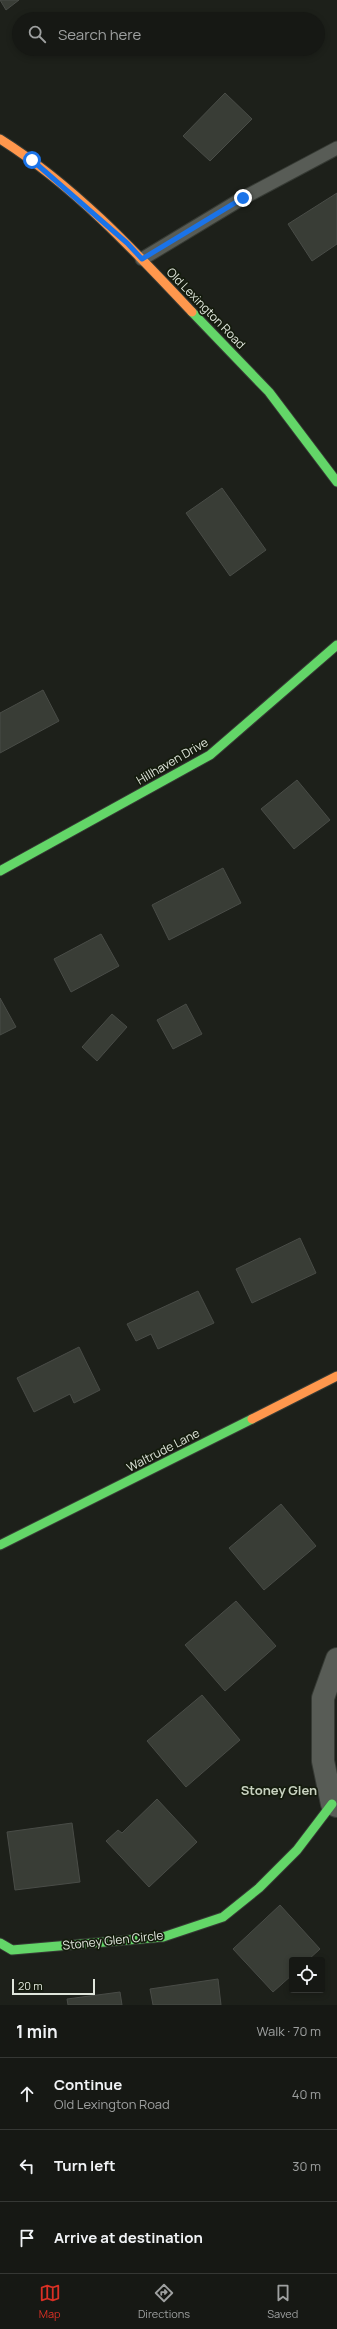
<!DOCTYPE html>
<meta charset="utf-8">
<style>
:root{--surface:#161814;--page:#232522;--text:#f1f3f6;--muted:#9ea0a0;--line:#353734;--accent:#d93025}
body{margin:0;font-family:Manrope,sans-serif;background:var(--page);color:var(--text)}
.controls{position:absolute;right:12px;bottom:12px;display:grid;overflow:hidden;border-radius:4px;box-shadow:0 2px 6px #0003}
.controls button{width:36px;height:36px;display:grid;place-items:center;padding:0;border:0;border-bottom:1px solid var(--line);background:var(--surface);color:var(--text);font:20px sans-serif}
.scale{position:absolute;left:12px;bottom:10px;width:83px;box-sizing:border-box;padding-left:4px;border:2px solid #e0e6dc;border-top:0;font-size:11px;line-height:14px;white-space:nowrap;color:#e0e6dc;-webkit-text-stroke:3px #141b0d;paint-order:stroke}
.stop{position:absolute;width:12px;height:12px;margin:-9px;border:3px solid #1a73e8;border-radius:50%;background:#fff}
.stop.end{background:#1a73e8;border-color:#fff;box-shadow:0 1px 4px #0008}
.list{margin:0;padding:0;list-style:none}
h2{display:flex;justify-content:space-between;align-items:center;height:52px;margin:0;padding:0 16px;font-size:17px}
h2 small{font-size:13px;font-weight:400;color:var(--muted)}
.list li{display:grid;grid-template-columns:26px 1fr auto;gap:12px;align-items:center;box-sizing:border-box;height:72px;padding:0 16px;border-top:1px solid var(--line)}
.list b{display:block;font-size:15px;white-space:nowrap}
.list p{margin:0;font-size:13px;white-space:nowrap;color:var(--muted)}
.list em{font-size:13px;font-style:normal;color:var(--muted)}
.icon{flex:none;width:22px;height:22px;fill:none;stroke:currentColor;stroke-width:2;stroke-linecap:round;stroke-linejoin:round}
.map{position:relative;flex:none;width:337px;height:2005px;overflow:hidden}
.search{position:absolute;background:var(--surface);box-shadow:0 2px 6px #0003;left:12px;right:12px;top:12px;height:44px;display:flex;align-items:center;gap:10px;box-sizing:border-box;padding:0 14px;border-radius:22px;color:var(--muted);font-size:15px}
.sheet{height:268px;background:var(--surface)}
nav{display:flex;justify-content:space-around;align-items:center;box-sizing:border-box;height:56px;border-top:1px solid var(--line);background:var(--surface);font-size:11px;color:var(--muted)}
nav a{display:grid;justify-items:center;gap:2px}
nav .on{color:var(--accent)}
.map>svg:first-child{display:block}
.building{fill:#393d36;stroke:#494c47}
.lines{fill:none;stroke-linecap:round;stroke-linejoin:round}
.lane-casing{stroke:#363a34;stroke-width:15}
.street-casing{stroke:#363a34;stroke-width:24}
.fast-casing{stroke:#363a34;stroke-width:11}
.slow-casing{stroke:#363a34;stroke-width:11}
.lane{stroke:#585c56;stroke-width:13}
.street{stroke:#585c56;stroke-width:22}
.fast{stroke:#63d668;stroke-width:9}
.slow{stroke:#ff974d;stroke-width:9}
.route{stroke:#1a73e8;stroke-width:5}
.labels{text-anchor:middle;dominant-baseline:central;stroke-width:3.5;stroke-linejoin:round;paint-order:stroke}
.street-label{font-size:12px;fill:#e0e6dc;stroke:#141b0d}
.neighbourhood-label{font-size:13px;font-weight:bold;fill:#c8d2c0;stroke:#141b0d}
</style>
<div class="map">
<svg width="337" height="2005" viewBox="0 0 337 2005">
<rect width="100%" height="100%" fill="#1d201a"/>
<!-- building -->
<path class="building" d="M0,0H19L6,10Z
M225,93L252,119L210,161L183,136Z
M337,193V244L312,261L288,224Z
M222,488L266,550L230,576L186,513Z
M43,690L59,721L0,753V713Z
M297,780L330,820L294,849L261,809Z
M223,868L241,903L169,940L152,905Z
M101,934L119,966L71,992L54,959Z
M0,998L16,1027L0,1035Z
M186,1004L202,1034L173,1049L157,1020Z
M112,1014L127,1027L97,1061L82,1047Z
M300,1238L316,1273L252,1303L236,1269Z
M198,1291L214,1323L158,1349L151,1334L136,1341L127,1324Z
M79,1347L100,1390L74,1403L70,1394L34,1412L17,1378Z
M281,1504L316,1546L264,1590L229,1548Z
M236,1601L276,1646L225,1691L185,1645Z
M202,1695L240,1740L186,1787L147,1741Z
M157,1799L197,1842L149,1887L106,1841L118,1830L122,1833Z
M72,1823L80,1882L15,1890L7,1832Z
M280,1905L320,1949L308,1960H292V1975L273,1992L233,1949Z
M218,1979L221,2005H153L150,1989Z
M120,1992L122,2005H68L67,1999Z"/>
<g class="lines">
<!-- lane casing -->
<g class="lane-casing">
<path id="lane" d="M142,259L243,198L337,148"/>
</g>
<!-- street casing -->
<g class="street-casing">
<path id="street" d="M337,1659L323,1698V1761L332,1804L337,1806"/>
</g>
<!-- fast casing -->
<g class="fast-casing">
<path id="fast" d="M192,312L269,392L337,482
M0,871L210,755L337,645
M0,1545L252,1419
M0,1943L12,1950L163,1937L223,1917L259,1888L297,1850L332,1804"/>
</g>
<!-- slow casing -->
<g class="slow-casing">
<path id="slow" d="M0,139C73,185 133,249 192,312
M252,1419L337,1376"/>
</g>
<!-- lane -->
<use href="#lane" class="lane"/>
<!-- street -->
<use href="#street" class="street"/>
<!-- fast -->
<use href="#fast" class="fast"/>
<!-- slow -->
<use href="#slow" class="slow"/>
</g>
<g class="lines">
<!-- route -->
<path class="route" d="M32,160L127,243L142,259L243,198"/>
</g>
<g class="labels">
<!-- street labels -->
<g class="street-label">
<text transform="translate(206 308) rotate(46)">Old Lexington Road</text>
<text transform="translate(172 761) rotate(-30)">Hillhaven Drive</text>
<text transform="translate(163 1450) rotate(-27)">Waltrude Lane</text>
<text transform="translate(113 1940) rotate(-6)">Stoney Glen Circle</text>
</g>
<!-- neighbourhood labels -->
<g class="neighbourhood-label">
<text x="279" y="1790">Stoney Glen</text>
</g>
</g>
</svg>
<div class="controls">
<button><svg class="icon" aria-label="locate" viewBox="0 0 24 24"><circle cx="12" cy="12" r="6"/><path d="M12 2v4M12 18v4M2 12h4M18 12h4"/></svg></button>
</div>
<div class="scale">20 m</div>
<div class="stop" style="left:32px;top:160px"></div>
<div class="stop end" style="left:243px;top:198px"></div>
<div class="search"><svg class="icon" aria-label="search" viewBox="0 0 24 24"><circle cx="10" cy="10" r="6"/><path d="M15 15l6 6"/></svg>Search here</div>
</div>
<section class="sheet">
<h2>1 min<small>Walk · 70 m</small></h2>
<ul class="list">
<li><svg class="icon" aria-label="ahead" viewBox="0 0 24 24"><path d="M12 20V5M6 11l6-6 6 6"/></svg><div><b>Continue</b><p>Old Lexington Road</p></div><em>40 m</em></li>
<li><svg class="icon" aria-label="left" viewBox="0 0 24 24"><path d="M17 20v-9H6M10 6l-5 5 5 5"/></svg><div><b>Turn left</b></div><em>30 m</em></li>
<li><svg class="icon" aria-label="arrive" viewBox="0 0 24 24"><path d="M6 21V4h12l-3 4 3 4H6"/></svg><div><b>Arrive at destination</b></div></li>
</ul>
</section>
<nav>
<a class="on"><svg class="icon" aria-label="map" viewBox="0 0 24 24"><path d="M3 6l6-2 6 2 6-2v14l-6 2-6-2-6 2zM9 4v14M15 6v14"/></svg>Map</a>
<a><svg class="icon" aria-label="directions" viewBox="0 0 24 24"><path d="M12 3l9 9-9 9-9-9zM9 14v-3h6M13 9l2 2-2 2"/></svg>Directions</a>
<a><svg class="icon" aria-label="saved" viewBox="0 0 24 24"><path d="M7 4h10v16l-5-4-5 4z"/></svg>Saved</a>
</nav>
